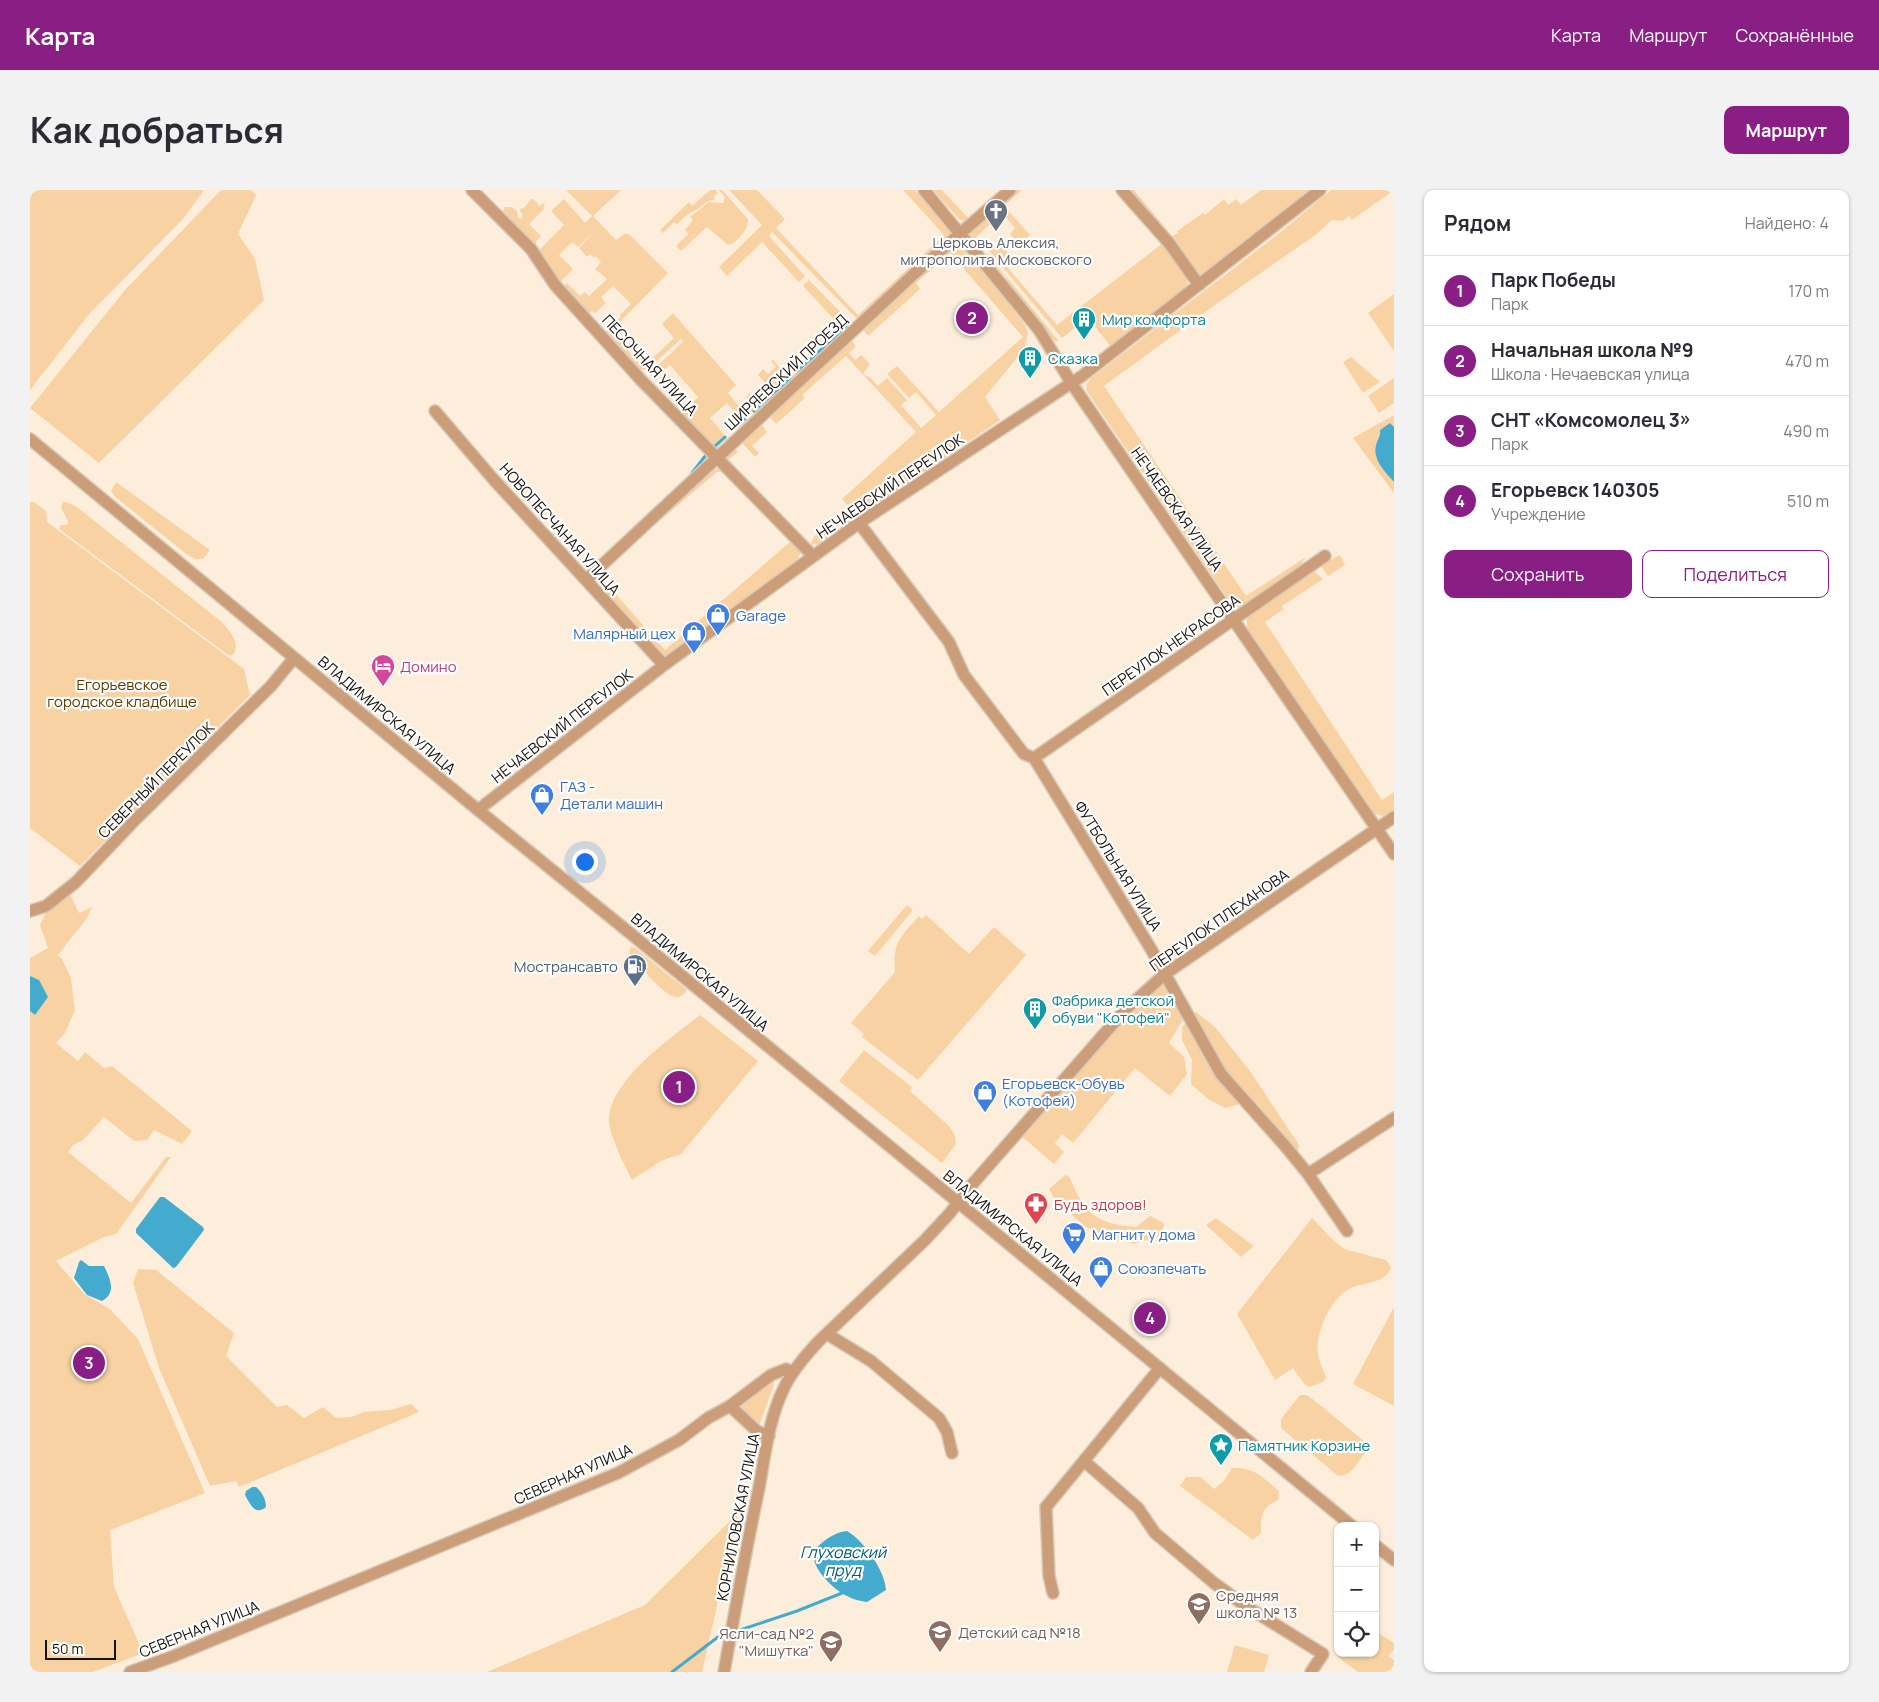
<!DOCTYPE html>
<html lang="ru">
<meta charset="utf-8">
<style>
:root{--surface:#fff;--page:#f2f2f3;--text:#2b2b33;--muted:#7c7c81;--line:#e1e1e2;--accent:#891e84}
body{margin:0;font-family:Manrope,sans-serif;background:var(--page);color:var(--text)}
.controls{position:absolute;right:15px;bottom:15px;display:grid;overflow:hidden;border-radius:10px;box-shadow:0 1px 4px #0004}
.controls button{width:45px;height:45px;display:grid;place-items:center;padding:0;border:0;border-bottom:1px solid var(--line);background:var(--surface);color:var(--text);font:25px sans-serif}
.scale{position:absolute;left:15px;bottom:12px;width:71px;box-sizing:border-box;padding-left:5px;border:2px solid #161008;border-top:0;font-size:14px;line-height:18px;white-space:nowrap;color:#161008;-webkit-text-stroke:4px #fefefe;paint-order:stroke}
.you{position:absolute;left:554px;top:671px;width:18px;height:18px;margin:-12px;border:4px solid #fff;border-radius:50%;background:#1a73e8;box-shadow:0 0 0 8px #1a73e833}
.badge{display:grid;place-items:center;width:32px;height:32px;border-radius:50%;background:var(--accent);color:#fff;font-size:16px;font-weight:700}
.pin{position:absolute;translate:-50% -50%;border:2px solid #fff;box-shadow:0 1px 5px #0006}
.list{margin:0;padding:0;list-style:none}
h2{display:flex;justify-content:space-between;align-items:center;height:65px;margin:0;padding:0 20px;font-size:21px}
h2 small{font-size:16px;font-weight:400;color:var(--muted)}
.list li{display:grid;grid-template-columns:32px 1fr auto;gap:15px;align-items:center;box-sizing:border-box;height:70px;padding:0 20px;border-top:1px solid var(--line)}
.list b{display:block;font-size:19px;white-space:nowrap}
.list p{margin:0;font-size:16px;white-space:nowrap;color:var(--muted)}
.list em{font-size:16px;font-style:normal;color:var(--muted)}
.actions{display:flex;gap:10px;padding:15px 20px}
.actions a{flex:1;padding:11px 0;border:1px solid var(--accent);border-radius:10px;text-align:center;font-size:18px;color:var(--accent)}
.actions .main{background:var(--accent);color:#fff}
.icon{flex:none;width:28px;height:28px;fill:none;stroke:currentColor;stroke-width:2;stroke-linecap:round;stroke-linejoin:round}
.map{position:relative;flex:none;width:1364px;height:1482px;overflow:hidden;border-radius:10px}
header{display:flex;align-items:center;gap:30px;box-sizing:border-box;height:70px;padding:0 25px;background:var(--accent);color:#fff}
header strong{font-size:24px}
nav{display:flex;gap:28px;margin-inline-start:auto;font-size:18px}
.intro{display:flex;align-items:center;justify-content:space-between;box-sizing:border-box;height:120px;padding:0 30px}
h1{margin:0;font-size:35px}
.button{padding:12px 22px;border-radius:10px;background:var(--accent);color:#fff;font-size:18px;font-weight:700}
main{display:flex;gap:30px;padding:0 30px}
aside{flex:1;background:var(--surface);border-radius:10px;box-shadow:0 1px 4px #0004}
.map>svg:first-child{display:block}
.green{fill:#f8d2a2}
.water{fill:#44abce}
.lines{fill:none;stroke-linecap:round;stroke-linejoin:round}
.stream{stroke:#44abce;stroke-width:3}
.minor-casing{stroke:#d8cab9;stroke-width:14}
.minor{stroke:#cc9d79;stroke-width:11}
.labels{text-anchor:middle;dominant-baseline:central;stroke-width:4.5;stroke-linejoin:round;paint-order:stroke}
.worship-label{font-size:15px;fill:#5b616d;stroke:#fefefe}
.culture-label{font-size:15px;fill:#0d838f;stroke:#fefefe;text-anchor:start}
.street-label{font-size:15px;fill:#161008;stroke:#fefefe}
.shop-label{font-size:15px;fill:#366cbe;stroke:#fefefe;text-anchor:start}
.hotel-label{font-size:15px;fill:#b23c85;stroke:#fefefe;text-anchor:start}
.park-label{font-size:15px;fill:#5d3b00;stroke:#fefefe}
.service-label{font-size:15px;fill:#4e5e75;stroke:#fefefe;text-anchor:end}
.health-label{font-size:15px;fill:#be3a42;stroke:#fefefe;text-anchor:start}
.education-label{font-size:15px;fill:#785e54;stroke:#fefefe;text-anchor:start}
.water-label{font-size:16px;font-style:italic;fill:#005a72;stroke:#fefefe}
</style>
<header>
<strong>Карта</strong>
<nav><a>Карта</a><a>Маршрут</a><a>Сохранённые</a></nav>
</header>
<div class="intro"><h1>Как добраться</h1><a class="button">Маршрут</a></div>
<main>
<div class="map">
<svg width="1364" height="1482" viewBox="0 0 1364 1482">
<rect width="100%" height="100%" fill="#fdeedb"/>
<!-- green -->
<path class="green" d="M0,0H174L153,29L60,123L0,200Z
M191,0H221L226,5L208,44L225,69L234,110L69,273L0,218L95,100Z
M536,0H591L563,26L586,50L594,44H599L638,83L581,141L613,177L644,148L632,134L643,123L706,195L698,203L718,227L706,238L702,239L700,236L710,228L697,213L680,228L697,248L685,259L651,224L668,207L640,175L623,189L620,185L623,180L653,152L651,149L620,177L614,180L610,179L577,144V137L591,127L590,125L601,114L583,96L571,107L576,113L565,123L562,121L560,123L554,120L533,97L537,93L550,106L555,102L559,106L577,89L565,79L571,72L566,66L564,68L560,64L557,67L549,58L564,42L548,57L542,52L529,65L543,79L529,93L508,61L534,35L521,21L534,9L555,33L562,26Z
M680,0H686L688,3L685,5L684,10C675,10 674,16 666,20C657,24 654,27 647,35L644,32L633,43L630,40L659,12L662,16Z
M689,0H692L718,29C719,39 707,53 698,55L677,37L651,61L646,56L658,44L655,40L663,30L660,27L679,12L693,13L695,7Z
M699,0H727L755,29L746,38L828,125L914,45L873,0H885L922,45L829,128H826L742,42L739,46L775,86L769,92L732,52L697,86L689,77L732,35Z
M903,0H912L940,30L936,32L929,29Z
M985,0H992L974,16L1000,45L989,55L980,44L985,38L972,23L943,50L937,44Z
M1087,0H1089C1105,18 1157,71 1158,93L1153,100L1080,156L1058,127L1032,148L959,61L967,54H971L979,64L972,71L1027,135L1133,53Z
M1097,0H1104L1142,46L1148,43L1147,41L1173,23L1175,25L1194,9L1198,15L1206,9L1211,15L1231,0H1283L1177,83L1168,85Z
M1301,0H1364L1322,30L1319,26L1313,31L1302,30L1284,46L1189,112L1074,196L1216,406L1276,367L1266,382L1211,418L1203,416L1056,200L1057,194L1061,188L1252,41Z
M501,9H503L510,16L513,13L515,15L513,18L514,19L499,34L511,46L506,51L507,53L504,57L472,23L475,17H482L487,21L488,28L491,29L493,26L489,19L494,18Z
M928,53L975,109L995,135L998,142L995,158L955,207L970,230L830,326H827L812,309L886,242L816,166L772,205L775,208L746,234L737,224L819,148L826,156L819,163L825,170L831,165L840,174L833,184L836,186L840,187L848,196L857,188L877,210L871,215L891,238L906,225L886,202L879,208L857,184L867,176L909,222L993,147L920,63L886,93L890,99L838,146L831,137Z
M957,63L1028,150L1026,152L1021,148L975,92L977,89L956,64Z
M779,90L819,131L820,134L818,139L725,225L719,218L723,215L716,207L720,203L729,213L742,201L728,185L733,179L738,184L746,177L741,171L743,170L759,188L813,139L773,96Z
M1364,104V161L1338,123Z
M1321,167L1350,192L1333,203L1313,172Z
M1364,188V213L1349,223L1338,206Z
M1364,225V237L1360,233L1351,247L1346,267L1364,292V303L1323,248Z
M732,235L737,242L722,256L729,263L725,267L712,253L705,259L708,262L698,270L771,346L696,270V265L718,242L721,245Z
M686,279L695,280L772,360L766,372L678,438L634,467L563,391V387L569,385L635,460L760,352L693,282H687L614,344L612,341L681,281Z
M86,292L180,360L173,369H165L155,363L84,306L81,301Z
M0,312H4L16,321L17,332L214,479L220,505L50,676L0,638Z
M33,312L39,313L47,317L193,433C200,442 211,453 203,465H198L29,339L31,335H37L38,332L31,317Z
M802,336L806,339L805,344L788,355L781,354C782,345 794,338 802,336Z
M1310,365L1315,375L1298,386L1290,375Z
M1284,381L1293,389L1252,416L1254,419L1235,432L1352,610L1364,602V619L1353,626L1343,623L1217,437V427L1280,382Z
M40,704L49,723L62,717L57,728L28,765L32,769L41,788L45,820L35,843L26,853L48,871L55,862L74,878L82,876L162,941L152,954L124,940L117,950L104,951L74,927L53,950L43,955L38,962L101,1013L136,967H141L86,1044L74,1047L26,1071L54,1104L80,1119L108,1149L175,1303L80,1340L84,1397L113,1463L63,1482H0V821L5,825L9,790L0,786V768L18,758L10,735L16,722Z
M877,715L883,720L845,766L838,761Z
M896,725L939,764L964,737L996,765L888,890L832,847L834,844L821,833L865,782C862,753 871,746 889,726L892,729Z
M601,757L605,758L656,799V802C653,805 650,808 646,807C635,807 610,776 602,767L599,761Z
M1132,793L1154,828L1139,853L1154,867L1157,884L1140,906L1105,878L1043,953L1032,944L1025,953L1034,962L1024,974L990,945L1098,824Z
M1166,822L1185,837L1220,881L1269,955L1267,966L1229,922L1210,914L1195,918L1178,909L1161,894L1162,870L1152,850V837Z
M670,825L728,871L651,964L631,971L602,990C595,976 578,943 579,929C581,889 641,848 670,825Z
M834,860L882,897L880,901L920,937L925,946L926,954L912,973L809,891Z
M1035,985L1040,987C1053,1024 1068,1034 1106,1037L1120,1026L1134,1033L1132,1045L1104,1054L1075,1048L1055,1036L1026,1012L1019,999Z
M942,1002L976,1029L973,1032L969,1031L943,1011Z
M1186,1028L1224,1056L1211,1067L1176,1035Z
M1282,1028L1303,1050L1314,1059L1356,1070L1361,1078C1354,1094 1335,1092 1321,1098C1300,1108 1285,1143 1288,1165C1290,1172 1293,1180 1296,1187L1293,1192L1279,1197L1275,1195L1263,1178L1245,1190L1207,1124Z
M108,1079L126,1080L204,1143L196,1166L247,1217L257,1215L274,1228L293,1217L306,1228L321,1227L334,1222L360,1220L381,1214L389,1222L209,1297L206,1291L180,1296L129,1178L103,1093Z
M1364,1117V1216L1323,1194Z
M744,1191V1195L729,1236L713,1221L711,1215L735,1193Z
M1270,1205H1277L1280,1207L1334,1251L1335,1263C1328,1272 1320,1289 1307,1285L1251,1238V1229Z
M1202,1278C1225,1277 1232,1287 1249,1301L1248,1310C1231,1318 1231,1326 1231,1343L1223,1350L1150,1296L1156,1287H1171L1184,1299L1194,1291Z
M708,1323L672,1482H457L615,1415Z
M1345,1441L1364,1453V1460L1358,1466L1364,1470V1482H1328L1308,1467L1309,1463H1345Z
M1205,1455L1239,1465L1234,1482H1197Z"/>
<!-- water -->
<path class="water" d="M1360,233L1364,237V292C1356,283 1342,269 1346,256C1347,249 1351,247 1350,240Z
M0,786L9,790L18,807L5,825L0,821Z
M130,1007H134L173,1037L174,1040L146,1077L143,1078L106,1043V1039Z
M51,1070L59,1076H74C80,1088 87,1103 72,1111L57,1105L44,1088L49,1072Z
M222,1297H226C232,1302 236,1309 236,1317C225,1326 220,1314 215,1305L216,1301Z
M817,1341C833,1350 855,1380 856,1400L837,1412C831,1411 825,1410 819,1407C806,1402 781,1379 784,1364C785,1359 789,1355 793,1352C800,1346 808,1342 817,1341Z"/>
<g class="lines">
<!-- stream -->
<path class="stream" d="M766,182L816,137
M724,221L761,187
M705,238L716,228
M684,257L695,247
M662,283L676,265
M710,1440L767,1421L812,1403
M642,1482L688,1447"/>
<!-- minor casing -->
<g class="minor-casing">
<path id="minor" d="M442,0L501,59L525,95L611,190L783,366
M894,0L1009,140L1042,194L1364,664
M1092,0L1139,53L1169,95
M405,221L464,290L634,475
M0,249L448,620L595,739L1322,1336
M829,333L919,452L934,485L994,564L1004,568L1121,759L1191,884L1256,957L1278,984L1317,1041
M556,390L885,83L980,0
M1004,568L1295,366
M448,620L634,475L829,333L1052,186L1290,0
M0,721L16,716L46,692L105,630L241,496L264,468
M1278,984L1364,928
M797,1144L841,1171L909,1228L917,1242L922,1263
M700,1216L727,1241L739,1246
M1054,1271L1108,1318L1125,1343L1184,1393L1217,1417L1293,1464L1281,1482
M1345,1355L1364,1370
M1023,1403L1019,1386L1016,1317L1130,1178
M100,1482L144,1466L588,1283L649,1250L678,1228L700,1216L741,1185L756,1179L763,1182
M694,1482C705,1420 716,1359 729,1298C735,1265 739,1228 754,1198C762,1181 775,1166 788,1152L895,1050L920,1023L939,998L1096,819L1135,784L1364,627"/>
</g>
<!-- minor -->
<use href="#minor" class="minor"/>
</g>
<!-- icons -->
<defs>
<g id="church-pin" transform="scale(1.25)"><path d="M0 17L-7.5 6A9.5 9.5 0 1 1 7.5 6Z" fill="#6b7280" stroke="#fefefe"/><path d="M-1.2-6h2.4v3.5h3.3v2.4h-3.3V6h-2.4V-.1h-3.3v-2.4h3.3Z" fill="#fff"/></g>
<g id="building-pin" transform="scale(1.25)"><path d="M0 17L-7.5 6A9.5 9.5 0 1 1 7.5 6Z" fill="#0f9aa8" stroke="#fefefe"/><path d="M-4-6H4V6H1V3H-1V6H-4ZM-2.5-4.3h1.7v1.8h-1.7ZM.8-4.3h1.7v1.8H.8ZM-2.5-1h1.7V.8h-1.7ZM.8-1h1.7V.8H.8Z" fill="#fff"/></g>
<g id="shop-pin" transform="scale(1.25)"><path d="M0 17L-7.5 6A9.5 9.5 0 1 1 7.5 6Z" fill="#3f7fe0" stroke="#fefefe"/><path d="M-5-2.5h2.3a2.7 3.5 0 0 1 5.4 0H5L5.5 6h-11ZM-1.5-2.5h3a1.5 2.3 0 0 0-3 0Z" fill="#fff"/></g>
<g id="hotel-pin" transform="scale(1.25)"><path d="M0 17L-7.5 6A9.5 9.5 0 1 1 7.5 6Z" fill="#d1479c" stroke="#fefefe"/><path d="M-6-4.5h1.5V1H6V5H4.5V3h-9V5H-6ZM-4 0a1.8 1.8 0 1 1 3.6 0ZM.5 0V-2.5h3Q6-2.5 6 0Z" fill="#fff"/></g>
<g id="fuel-pin" transform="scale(1.25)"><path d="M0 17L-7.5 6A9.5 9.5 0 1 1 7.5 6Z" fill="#5c6f8a" stroke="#fefefe"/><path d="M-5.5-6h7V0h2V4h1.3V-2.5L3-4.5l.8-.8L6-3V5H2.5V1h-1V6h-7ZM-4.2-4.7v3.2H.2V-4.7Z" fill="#fff"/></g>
<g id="pharmacy-pin" transform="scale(1.25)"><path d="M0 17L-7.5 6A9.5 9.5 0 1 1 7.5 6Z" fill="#e0444e" stroke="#fefefe"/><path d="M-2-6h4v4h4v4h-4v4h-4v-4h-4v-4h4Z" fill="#fff"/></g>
<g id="supermarket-pin" transform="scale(1.25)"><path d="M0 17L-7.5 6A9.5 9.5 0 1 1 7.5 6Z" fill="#3f7fe0" stroke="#fefefe"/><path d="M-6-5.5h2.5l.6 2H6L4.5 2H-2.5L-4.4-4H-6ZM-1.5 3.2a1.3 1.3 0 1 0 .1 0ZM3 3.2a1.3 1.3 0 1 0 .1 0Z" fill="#fff"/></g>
<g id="sight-pin" transform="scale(1.25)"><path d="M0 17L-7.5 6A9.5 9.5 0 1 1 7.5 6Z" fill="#0f9aa8" stroke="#fefefe"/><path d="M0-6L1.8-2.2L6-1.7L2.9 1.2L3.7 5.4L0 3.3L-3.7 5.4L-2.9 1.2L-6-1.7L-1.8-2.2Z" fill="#fff"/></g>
<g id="school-pin" transform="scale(1.25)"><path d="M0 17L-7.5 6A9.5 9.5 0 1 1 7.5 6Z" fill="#8d6e63" stroke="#fefefe"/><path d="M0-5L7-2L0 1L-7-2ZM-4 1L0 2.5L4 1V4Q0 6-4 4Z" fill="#fff"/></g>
</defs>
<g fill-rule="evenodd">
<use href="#church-pin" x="966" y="21"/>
<use href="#building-pin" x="1054" y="129"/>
<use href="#building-pin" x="1000" y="168"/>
<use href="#shop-pin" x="688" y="425"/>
<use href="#shop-pin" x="664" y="443"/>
<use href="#hotel-pin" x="353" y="476"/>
<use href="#shop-pin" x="512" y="605"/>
<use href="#fuel-pin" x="605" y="776"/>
<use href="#building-pin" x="1005" y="819"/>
<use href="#shop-pin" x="955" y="902"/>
<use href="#pharmacy-pin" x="1006" y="1014"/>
<use href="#supermarket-pin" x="1044" y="1044"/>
<use href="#shop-pin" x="1071" y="1078"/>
<use href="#sight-pin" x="1191" y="1255"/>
<use href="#school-pin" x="1169" y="1414"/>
<use href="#school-pin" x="910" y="1442"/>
<use href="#school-pin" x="801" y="1452"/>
</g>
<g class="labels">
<!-- worship labels -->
<g class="worship-label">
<text x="966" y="52">Церковь Алексия,<tspan x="966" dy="17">митрополита Московского</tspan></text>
</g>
<!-- culture labels -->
<g class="culture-label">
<text x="1072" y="129">Мир комфорта</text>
<text x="1018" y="168">Сказка</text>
<text x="1022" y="810">Фабрика детской<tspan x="1022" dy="17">обуви "Котофей"</tspan></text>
<text x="1208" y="1255">Памятник Корзине</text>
</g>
<!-- street labels -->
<g class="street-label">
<text transform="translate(620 175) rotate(47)">ПЕСОЧНАЯ УЛИЦА</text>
<text transform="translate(756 182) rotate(-43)">ШИРЯЕВСКИЙ ПРОЕЗД</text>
<text transform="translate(860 296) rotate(-34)">НЕЧАЕВСКИЙ ПЕРЕУЛОК</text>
<text transform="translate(1147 319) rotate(55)">НЕЧАЕВСКАЯ УЛИЦА</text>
<text transform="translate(530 339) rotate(48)">НОВОПЕСЧАНАЯ УЛИЦА</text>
<text transform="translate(1141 455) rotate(-35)">ПЕРЕУЛОК НЕКРАСОВА</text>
<text transform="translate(357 525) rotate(40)">ВЛАДИМИРСКАЯ УЛИЦА</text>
<text transform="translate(532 536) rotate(-38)">НЕЧАЕВСКИЙ ПЕРЕУЛОК</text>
<text transform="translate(126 590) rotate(-45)">СЕВЕРНЫЙ ПЕРЕУЛОК</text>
<text transform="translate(1088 676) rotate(58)">ФУТБОЛЬНАЯ УЛИЦА</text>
<text transform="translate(1189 730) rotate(-35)">ПЕРЕУЛОК ПЛЕХАНОВА</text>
<text transform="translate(670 782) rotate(40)">ВЛАДИМИРСКАЯ УЛИЦА</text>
<text transform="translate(983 1038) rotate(39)">ВЛАДИМИРСКАЯ УЛИЦА</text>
<text transform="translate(543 1284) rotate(-24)">СЕВЕРНАЯ УЛИЦА</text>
<text transform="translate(708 1327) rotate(-79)">КОРНИЛОВСКАЯ УЛИЦА</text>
<text transform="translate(169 1439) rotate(-22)">СЕВЕРНАЯ УЛИЦА</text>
</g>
<!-- shop labels -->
<g class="shop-label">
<text x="706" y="425">Garage</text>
<text x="646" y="443" text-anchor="end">Малярный цех</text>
<text x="530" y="596">ГАЗ -<tspan x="530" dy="17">Детали машин</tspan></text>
<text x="972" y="893">Егорьевск-Обувь<tspan x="972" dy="17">(Котофей)</tspan></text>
<text x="1062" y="1044">Магнит у дома</text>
<text x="1088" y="1078">Союзпечать</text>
</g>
<!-- hotel labels -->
<g class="hotel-label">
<text x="370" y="476">Домино</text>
</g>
<!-- park labels -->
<g class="park-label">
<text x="92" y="494">Егорьевское<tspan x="92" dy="17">городское кладбище</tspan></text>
</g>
<!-- service labels -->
<g class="service-label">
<text x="588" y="776">Мострансавто</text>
</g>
<!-- health labels -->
<g class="health-label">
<text x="1024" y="1014">Будь здоров!</text>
</g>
<!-- education labels -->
<g class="education-label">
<text x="1186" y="1405">Средняя<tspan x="1186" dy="17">школа № 13</tspan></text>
<text x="928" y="1442">Детский сад №18</text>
<text x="784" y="1443" text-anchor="end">Ясли-сад №2<tspan x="784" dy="17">"Мишутка"</tspan></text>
</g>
<!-- water labels -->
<g class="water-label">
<text x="813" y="1362">Глуховский<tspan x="813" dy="18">пруд</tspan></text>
</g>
</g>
</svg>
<div class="controls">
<button>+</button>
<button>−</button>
<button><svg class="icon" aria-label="locate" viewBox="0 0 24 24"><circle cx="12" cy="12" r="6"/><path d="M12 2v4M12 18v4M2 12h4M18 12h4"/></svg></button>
</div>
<div class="scale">50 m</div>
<div class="you"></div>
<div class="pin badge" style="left:649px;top:897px">1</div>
<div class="pin badge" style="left:942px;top:128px">2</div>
<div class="pin badge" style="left:59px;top:1173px">3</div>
<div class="pin badge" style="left:1120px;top:1128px">4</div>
</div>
<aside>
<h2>Рядом<small>Найдено: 4</small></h2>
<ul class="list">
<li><span class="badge">1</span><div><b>Парк Победы</b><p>Парк</p></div><em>170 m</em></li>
<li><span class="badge">2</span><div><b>Начальная школа №9</b><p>Школа · Нечаевская улица</p></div><em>470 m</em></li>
<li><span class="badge">3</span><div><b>СНТ «Комсомолец 3»</b><p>Парк</p></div><em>490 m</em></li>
<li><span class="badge">4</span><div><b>Егорьевск 140305</b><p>Учреждение</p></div><em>510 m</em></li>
</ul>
<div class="actions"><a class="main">Сохранить</a><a>Поделиться</a></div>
</aside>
</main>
